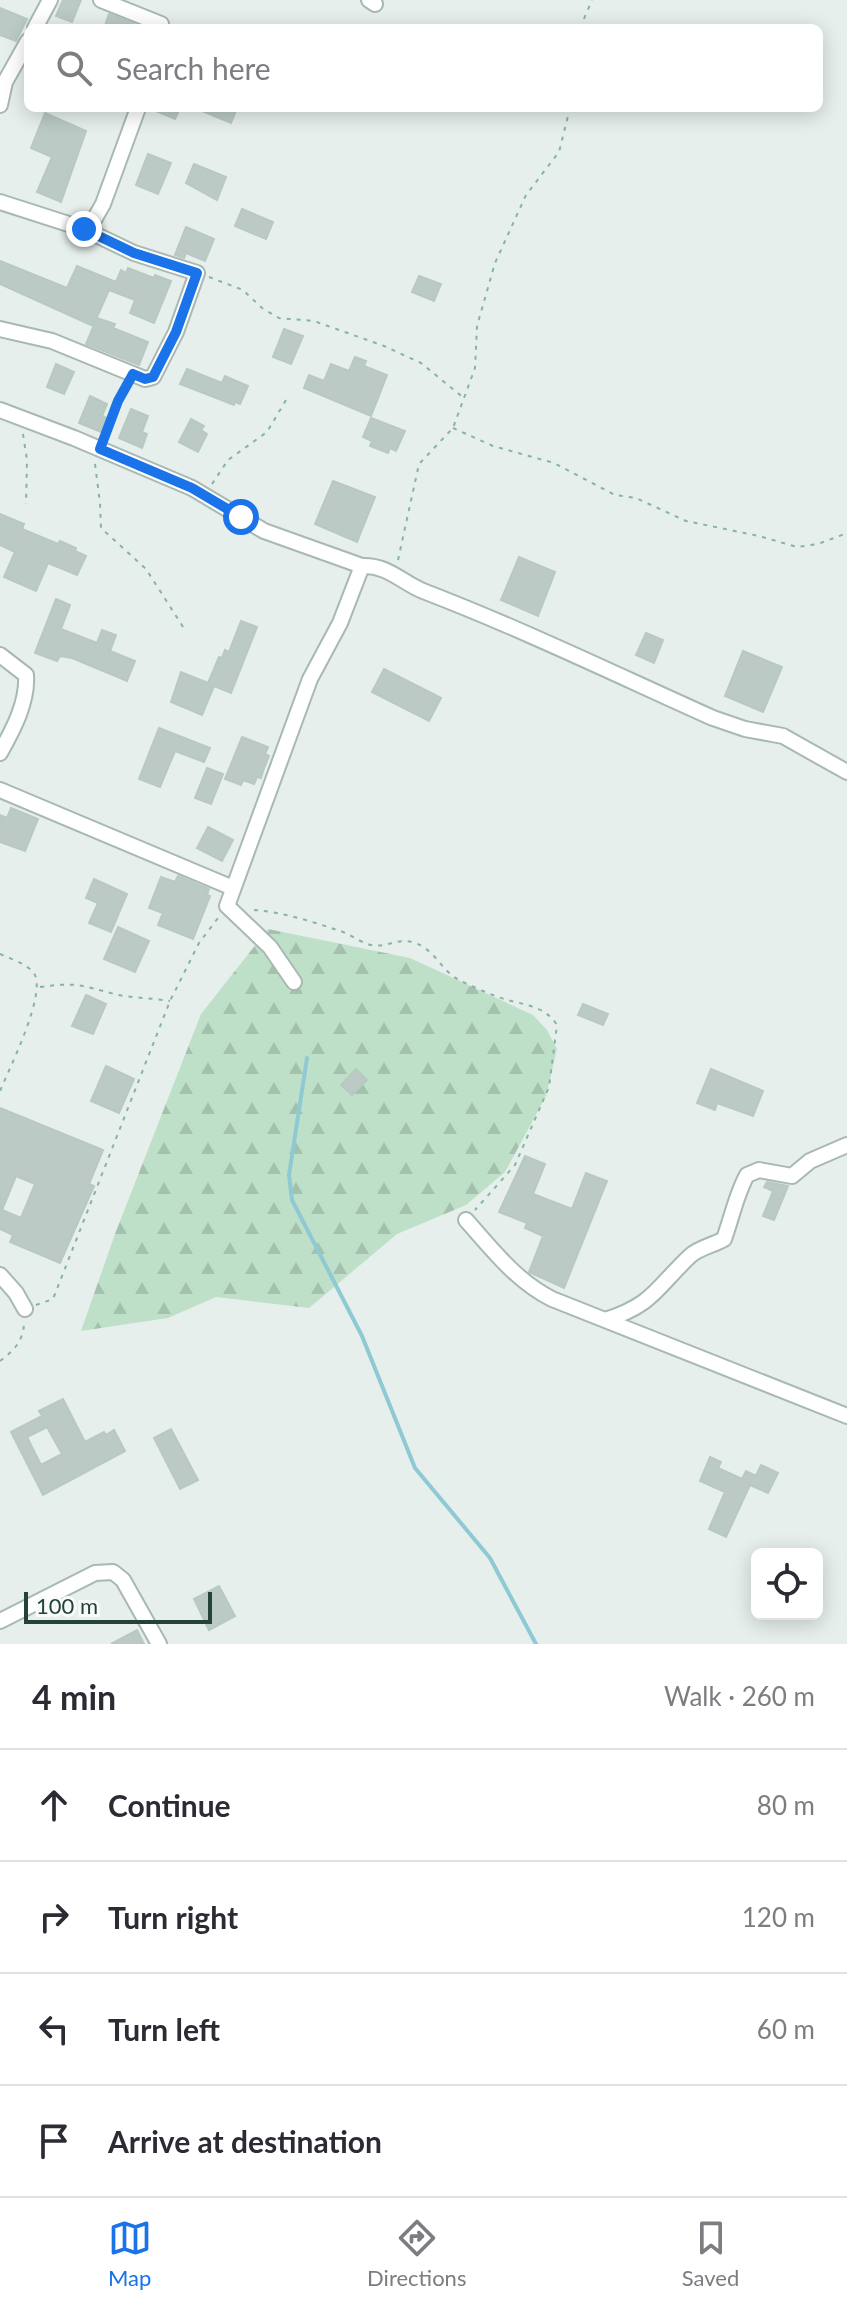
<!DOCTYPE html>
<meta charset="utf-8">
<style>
:root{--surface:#fff;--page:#f7f7f7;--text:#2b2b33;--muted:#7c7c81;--line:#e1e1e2;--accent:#1a73e8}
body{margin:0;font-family:Lato,sans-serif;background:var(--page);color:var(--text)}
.controls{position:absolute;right:24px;bottom:24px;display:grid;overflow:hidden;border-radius:12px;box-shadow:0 4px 20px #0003}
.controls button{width:72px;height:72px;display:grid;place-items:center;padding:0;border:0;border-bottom:2px solid var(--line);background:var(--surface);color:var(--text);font:40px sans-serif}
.scale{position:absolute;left:24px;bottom:20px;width:188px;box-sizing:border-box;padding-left:8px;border:4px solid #24423a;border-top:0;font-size:22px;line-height:28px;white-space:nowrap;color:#24423a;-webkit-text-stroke:6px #f7fbf9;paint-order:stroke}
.stop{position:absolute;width:24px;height:24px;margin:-18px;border:6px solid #1a73e8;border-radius:50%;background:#fff}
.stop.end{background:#1a73e8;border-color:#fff;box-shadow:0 2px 8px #0008}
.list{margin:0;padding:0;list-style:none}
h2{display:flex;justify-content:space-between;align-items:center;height:104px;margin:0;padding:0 32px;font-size:34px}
h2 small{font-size:26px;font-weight:400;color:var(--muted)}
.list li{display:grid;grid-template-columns:52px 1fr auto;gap:24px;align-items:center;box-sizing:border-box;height:112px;padding:0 32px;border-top:2px solid var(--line)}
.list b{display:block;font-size:30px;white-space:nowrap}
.list em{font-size:26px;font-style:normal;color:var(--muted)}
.icon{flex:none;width:44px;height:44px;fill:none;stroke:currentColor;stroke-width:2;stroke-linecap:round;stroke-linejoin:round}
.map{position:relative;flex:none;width:847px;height:1644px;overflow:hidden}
.search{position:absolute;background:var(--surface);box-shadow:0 4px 20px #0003;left:24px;right:24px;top:24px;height:88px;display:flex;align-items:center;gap:20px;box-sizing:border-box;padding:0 28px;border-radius:12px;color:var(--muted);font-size:30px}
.sheet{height:552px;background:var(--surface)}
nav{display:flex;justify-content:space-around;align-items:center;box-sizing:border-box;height:112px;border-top:2px solid var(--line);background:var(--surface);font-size:22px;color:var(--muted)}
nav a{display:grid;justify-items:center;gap:4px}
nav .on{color:var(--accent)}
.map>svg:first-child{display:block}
.forest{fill:url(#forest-firs)}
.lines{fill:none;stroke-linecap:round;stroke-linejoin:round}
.stream{stroke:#8ec9d4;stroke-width:4}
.building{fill:#bbcac4;stroke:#b8c9c2;stroke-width:2;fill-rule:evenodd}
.minor-casing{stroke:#a8b8b2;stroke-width:18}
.path{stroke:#86b3a5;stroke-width:2;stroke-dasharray:4 6;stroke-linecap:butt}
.minor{stroke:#fff;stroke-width:14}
.route{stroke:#1a73e8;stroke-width:10}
</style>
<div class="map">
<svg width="847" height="1644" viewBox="0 0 847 1644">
<defs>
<pattern id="forest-firs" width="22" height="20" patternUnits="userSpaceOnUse" patternTransform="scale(2)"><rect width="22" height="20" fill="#bfe0c8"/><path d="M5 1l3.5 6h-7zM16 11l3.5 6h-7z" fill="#a4c1ad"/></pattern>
</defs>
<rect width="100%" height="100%" fill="#e6efeb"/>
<!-- forest -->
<path class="forest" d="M268,929L410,958L533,1015L547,1030L557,1049L546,1096L505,1172L466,1205L397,1234L309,1308L216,1297L168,1318L81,1331L115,1234L201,1014Z"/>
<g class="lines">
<!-- stream -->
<path class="stream" d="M307,1058L289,1175L292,1200L362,1336L415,1468L490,1558L536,1644"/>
</g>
<!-- building -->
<path class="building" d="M63,0H81L72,22L56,16Z
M0,8L27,19L16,41L0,35Z
M109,14L144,28H104Z
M149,108H180L175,119Z
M195,108H237L231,123Z
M45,113L86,131L61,202L37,192L52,157L31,148Z
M148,154L171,163L158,194L136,185Z
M194,164L226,177L217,200L186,183Z
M242,209L273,222L266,239L235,226Z
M186,227L214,239L205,261L186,253L184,258L175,255Z
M0,261L67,288L77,266L116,282L121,270L126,273L128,268L154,278L155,275L171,281L154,323L130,313L135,300L109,290L93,326L0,284Z
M419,276L441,284L434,301L412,292Z
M97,318L115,324L113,328L148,342L139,365L86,344Z
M284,329L303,336L291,364L273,357Z
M355,357L366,361L364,366L387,375L371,416L304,388L309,375L324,381L331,364L349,371Z
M56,364L74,372L64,394L47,387Z
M187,369L222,383L225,376L248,386L240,404L235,402L234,405L180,384Z
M90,396L107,404L102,416L107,418L101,432L79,423Z
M131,409L148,416L142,432L147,434L142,448L119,438Z
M371,418L405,431L396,451L390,448L388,453L370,446L372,441L363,437Z
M191,419L204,426L201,430L207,434L198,452L179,442Z
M333,481L375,497L357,542L315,524Z
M0,514L24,524L22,529L58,544L60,541L76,548L75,551L86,556L77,575L48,563L36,591L4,577L15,552L0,545Z
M519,557L555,572L538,616L501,600Z
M56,599L70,605L61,629L97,643L102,630L116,635L110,651L135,661L127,681L72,658L60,656L57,661L35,653Z
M241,621L257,627L231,693L214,686L202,715L171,702L181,672L208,683L219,657L222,658L225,650L229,652Z
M646,633L663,640L654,663L636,655Z
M743,651L782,667L763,712L725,696Z
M384,669L441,698L429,721L372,692Z
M159,728L210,748L204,762L175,751L160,787L139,779Z
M242,737L268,747L265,754L269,756L264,768L261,778L257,777L254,784L243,780L241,785L225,779Z
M207,768L223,774L211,804L195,798Z
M11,808L38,819L25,851L0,842V815L7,818Z
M208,827L233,840L222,861L197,848Z
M178,876L209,889L207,895L210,896L193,939L158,925L163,913L149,908L161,877L175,882Z
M94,879L127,894L111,932L89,923L98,903L86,898Z
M118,927L149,941L135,972L104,959Z
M86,995L106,1004L93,1034L72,1026Z
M583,1004L608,1014L603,1025L578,1015Z
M106,1066L134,1079L119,1113L91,1101Z
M356,1069L367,1080L352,1095L341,1085Z
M711,1069L763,1091L753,1116L717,1103L715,1110L697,1103Z
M0,1108L103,1150L89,1184L94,1186L60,1263L10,1242L13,1235L0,1229ZM16,1176L35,1184L21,1218L2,1210Z
M525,1156L545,1164L533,1194L572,1209L586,1173L607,1181L564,1288L529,1272L543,1236L525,1228L527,1223L499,1212Z
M767,1182L788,1186L774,1220L763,1216L773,1191L764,1187Z
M63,1399L85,1442L104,1432L106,1435L114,1430L125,1451L43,1495L11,1432L42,1416L39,1411ZM47,1427L62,1454L41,1465L27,1437Z
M171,1429L198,1480L180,1489L154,1438Z
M710,1457L721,1462L718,1468L742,1479L746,1471L756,1476L761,1465L778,1473L768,1493L750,1485L726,1537L709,1529L725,1492L700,1481Z
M219,1586L235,1616L209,1630L194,1599Z
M137,1630L144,1644H111Z"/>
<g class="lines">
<!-- minor casing -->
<g class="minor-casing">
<path id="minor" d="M101,0L161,24L160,28
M369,0L375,4
M35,28L50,0
M0,105L5,82L28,41
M0,202L84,229L95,218L103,204L138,108
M0,329L52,341L145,379L153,377L176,332L197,273L134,253L84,229
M0,410L74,438L192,488L264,531L362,566C388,565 401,582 423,591C522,629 617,675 713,718L745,729L783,736L847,772
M0,655L26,675C28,702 13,730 0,753
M0,790L233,888
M294,982L270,947L227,906L310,679L340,623L362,566
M466,1220C492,1249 516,1281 552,1299L847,1416
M0,1275L16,1293L25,1309
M605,1320C653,1305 656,1288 690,1256C698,1248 714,1245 724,1239C732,1217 736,1195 747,1175L759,1170L792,1176L810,1161L847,1145
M0,1621L95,1573L113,1572L123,1580L159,1644"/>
</g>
<!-- path -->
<path class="path" d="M580,28L592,0
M209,277L243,290L262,308L279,318L314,321L384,346L421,363L465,399
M453,428L493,446L554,463L615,495L636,498L686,521L759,536L797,547L818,544L847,533
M23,434L27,460L26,504
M104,438L127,385
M95,464L100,503L101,528L146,569L185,630
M212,484L228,460L267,432L289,395
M398,560L419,464L453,428L475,368L477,326L495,263L526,195L559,152L570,108
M254,910C281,912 311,921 337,930C349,933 359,942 371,945C386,948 398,938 412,942C436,949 440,970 459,980C471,986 485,992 498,997C520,1005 544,1004 557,1025L549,1087L515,1165L475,1210
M0,954C11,959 25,963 33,972C49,990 9,1069 0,1091
M40,987C76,982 80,985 114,994C130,998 153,998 170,1001
M36,1305L53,1299L170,1001L199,943L218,918
M0,1361C13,1351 23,1342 24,1324"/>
<!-- minor -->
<use href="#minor" class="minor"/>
</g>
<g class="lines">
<!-- route -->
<path class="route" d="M84,229L134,253L197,273L176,332L153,377L145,379L133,374L118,401L100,449L192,488L241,517"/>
</g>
</svg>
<div class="controls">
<button><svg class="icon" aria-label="locate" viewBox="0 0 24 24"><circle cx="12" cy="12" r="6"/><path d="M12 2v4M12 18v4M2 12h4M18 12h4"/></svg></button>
</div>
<div class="scale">100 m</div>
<div class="stop" style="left:241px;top:517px"></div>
<div class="stop end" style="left:84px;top:229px"></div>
<div class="search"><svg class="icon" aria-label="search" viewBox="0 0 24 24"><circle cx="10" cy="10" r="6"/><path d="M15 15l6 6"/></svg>Search here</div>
</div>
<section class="sheet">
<h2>4 min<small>Walk · 260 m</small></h2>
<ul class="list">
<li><svg class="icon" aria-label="ahead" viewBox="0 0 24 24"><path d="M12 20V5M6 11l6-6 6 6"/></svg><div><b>Continue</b></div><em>80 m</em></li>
<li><svg class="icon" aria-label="right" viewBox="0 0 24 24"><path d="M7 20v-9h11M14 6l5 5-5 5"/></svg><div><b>Turn right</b></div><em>120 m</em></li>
<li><svg class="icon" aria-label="left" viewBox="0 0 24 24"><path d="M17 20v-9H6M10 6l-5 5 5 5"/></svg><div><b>Turn left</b></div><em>60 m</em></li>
<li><svg class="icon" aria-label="arrive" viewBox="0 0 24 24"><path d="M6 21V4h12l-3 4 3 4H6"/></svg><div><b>Arrive at destination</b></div></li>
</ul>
</section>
<nav>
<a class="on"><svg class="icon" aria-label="map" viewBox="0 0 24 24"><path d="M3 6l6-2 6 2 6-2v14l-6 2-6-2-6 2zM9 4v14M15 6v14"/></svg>Map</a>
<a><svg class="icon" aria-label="directions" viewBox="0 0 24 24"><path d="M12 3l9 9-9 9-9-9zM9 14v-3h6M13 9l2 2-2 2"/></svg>Directions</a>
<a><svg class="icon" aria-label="saved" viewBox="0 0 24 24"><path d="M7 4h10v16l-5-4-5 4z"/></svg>Saved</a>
</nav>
